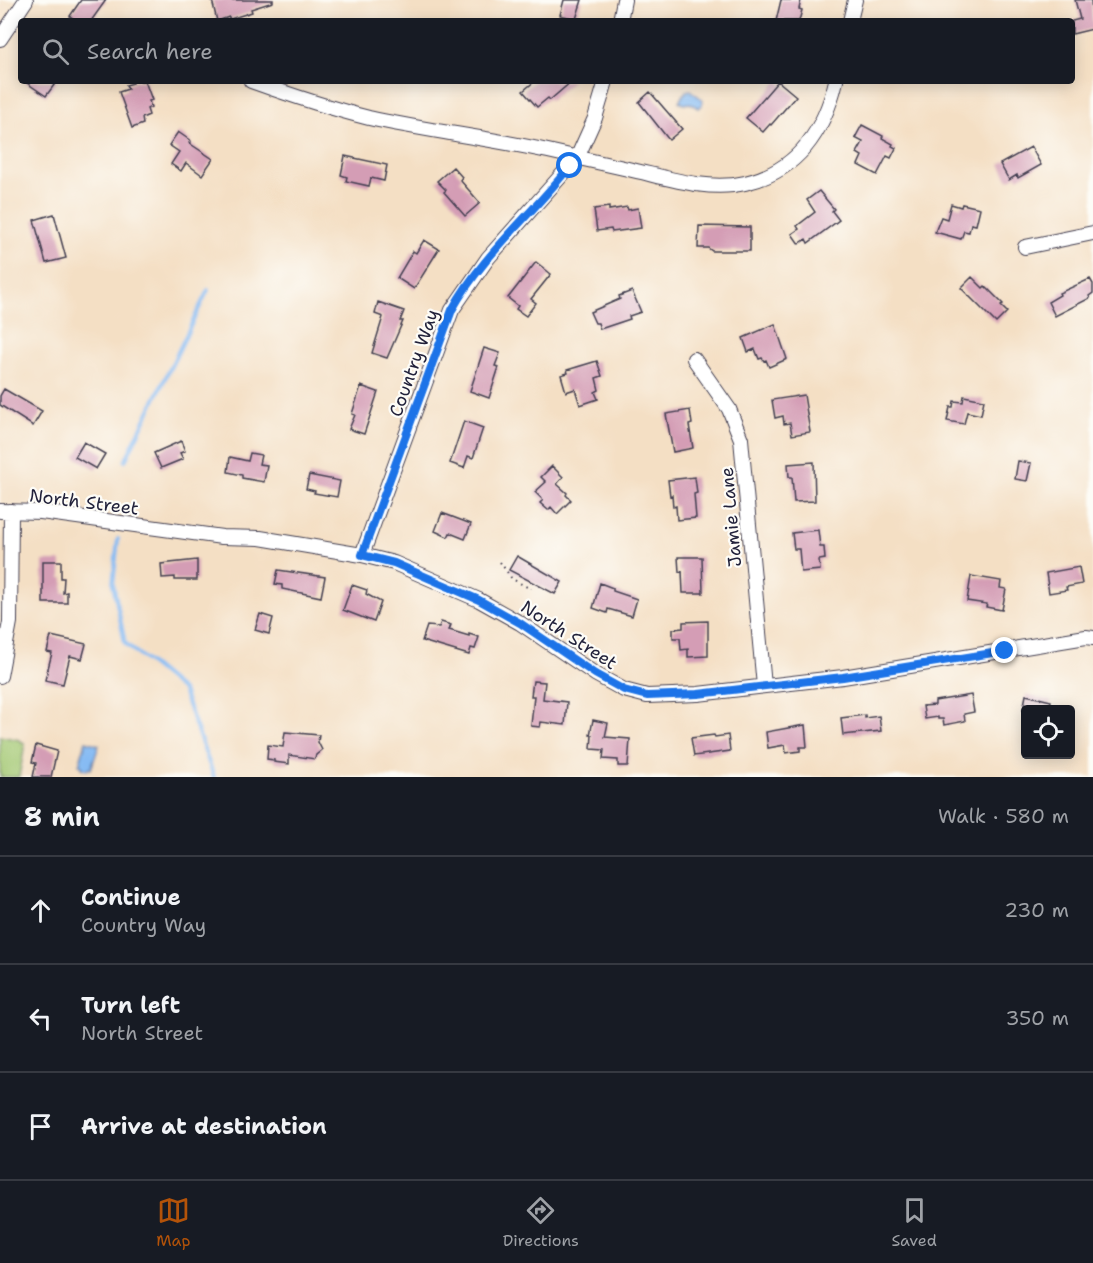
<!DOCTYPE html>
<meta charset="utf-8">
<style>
:root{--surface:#171b24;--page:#242831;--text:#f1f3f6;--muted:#9ea1a6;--line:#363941;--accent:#b45309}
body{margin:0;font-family:"Shantell Sans",sans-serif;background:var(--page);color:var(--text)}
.controls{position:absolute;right:18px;bottom:18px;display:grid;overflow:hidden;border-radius:6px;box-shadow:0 3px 15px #0003}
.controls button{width:54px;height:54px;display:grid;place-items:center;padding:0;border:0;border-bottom:2px solid var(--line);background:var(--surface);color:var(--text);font:30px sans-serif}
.stop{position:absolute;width:18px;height:18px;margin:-14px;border:4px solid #1a73e8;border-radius:50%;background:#fff}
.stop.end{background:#1a73e8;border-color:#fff;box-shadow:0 2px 6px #0008}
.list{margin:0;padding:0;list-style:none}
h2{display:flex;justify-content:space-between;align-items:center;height:78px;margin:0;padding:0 24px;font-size:26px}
h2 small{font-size:20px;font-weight:400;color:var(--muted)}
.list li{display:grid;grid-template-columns:39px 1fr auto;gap:18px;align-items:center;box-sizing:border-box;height:108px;padding:0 24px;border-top:2px solid var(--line)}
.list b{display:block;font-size:22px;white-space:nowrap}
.list p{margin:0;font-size:20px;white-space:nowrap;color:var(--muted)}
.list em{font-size:20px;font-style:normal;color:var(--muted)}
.icon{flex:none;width:33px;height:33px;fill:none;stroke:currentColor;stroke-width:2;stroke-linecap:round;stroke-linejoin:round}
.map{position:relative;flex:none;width:1093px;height:777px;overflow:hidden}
.search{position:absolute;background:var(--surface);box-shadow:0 3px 15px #0003;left:18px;right:18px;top:18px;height:66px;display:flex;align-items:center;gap:15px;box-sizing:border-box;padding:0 21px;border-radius:6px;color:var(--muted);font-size:22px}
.sheet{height:402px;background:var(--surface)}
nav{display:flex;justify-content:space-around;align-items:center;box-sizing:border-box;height:84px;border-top:2px solid var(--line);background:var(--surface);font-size:16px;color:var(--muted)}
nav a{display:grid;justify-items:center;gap:3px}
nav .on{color:var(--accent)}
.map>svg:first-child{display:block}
.green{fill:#a2c771;stroke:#627456;stroke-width:1.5}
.water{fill:#84baf3;stroke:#536e97;stroke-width:1.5}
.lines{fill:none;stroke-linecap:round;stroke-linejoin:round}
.stream{stroke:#84baf3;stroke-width:4}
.building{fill:#d49db5}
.minor-casing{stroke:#423e50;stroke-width:16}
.path{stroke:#423e50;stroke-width:2;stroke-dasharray:1.5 4.5;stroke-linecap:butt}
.minor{stroke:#fff;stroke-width:14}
.route{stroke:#1a73e8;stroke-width:8}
.labels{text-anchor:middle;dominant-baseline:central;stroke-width:4.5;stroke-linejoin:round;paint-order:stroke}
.street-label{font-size:18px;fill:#22223b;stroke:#fdfcf7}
</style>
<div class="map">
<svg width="1093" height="777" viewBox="0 0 1093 777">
<rect width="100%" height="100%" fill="#fdfcf7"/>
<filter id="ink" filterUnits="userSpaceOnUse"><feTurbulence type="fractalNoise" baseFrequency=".0167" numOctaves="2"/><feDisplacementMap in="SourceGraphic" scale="12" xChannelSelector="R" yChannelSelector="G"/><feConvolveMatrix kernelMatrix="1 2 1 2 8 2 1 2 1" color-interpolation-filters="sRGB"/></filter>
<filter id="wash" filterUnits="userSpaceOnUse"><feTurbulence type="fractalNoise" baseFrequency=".008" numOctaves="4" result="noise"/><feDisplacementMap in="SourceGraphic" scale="24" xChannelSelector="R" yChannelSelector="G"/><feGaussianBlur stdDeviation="1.35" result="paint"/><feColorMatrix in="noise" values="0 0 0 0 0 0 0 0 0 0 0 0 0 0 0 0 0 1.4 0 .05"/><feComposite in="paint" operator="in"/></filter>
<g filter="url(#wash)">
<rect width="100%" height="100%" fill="#f4dfc4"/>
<!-- green -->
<path class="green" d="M0,736L20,740L25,745L19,777H0Z"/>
<!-- water -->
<path class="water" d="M690,90L702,99V105L699,108L690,103L684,104L679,101L686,91Z
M86,741L99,745L91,769L88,768L87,770L82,768V766L79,765Z"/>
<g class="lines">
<!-- stream -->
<path class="stream" d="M125,461L208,290
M118,539L113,584L125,643L183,691L214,777"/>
</g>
<g id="blocks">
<!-- building -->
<path class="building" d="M81,0H106L91,21H77L70,16Z
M212,0H273V2L251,9L252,12L230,19L229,17L217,21Z
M564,0H582L576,19L560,15Z
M781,0H801L799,9L802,10L799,21H776Z
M1075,0H1091L1093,29L1072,34V21L1080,19Z
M24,81H57L46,96Z
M132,81H145L152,100L149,101L151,107L147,109L149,115L142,118L143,124L132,128L119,92L128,89L126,85L133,83Z
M535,81H572L550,100L548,98L537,107L523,91Z
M778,81L796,96L771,125L770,124L763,132L746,118Z
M650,92L682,129L669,140L639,102Z
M862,125L883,136L882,138L893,144L892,146L896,148L891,158L887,156L877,175L858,165L862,156L857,153L863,142L855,138Z
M178,132L191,141L189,143L213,159L202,175L186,163L181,171L171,164L179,152L169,145Z
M1031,147L1041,165L1018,178L1017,175L1009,180L1000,164Z
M345,156L387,165L384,181L371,178L369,186L346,181L347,177L341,175Z
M453,167L462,177L460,180L480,203L465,216L444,192L446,190L437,181Z
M819,191L834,209L832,211L839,220L808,243L806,239L799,244L792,234L799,229L797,226L815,212L807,200Z
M951,204L961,207L962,204L980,208L976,225L971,224L969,232L964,231L961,239L935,232L941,217L947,219Z
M609,207V210L627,207L628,210L638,208L641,228L612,232L611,229L597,231L594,209Z
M54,214L66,258L46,263L34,220Z
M699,226L750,227V251H712L708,248H698Z
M424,240L439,249L414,289L397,278L413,251L416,253Z
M536,262L551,274L531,299L536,303L526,316L516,309L518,306L508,298Z
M972,277L983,288L985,286L1003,304L1001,306L1007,312L996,323L961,288Z
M1090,279L1093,284V293L1089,296L1090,298L1055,316L1048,302L1060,295L1059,293Z
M632,291L641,312L629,316L630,319L600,329L598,323H595L590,312L620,299L619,296Z
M378,302L404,311L400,321H403L387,358L372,353L383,317L375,314Z
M775,324L787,359L769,367L766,360L764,361L762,358L759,359L755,349L748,352L743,338Z
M484,348L500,353L495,366L499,367L489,398L470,391Z
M597,361L602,376L596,378L599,390L595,392L598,399L580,405L575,389L566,392L561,375L568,373L567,370Z
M361,386L378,392L364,434L349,429L355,415L352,414Z
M4,389L42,411L33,426L0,405V396Z
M804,395L810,432L792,435L790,423L784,424L783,416L775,418L772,400Z
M964,396L984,400L981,415L967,412L964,424L947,421L950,407H953L954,401L963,402Z
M690,410L692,424L689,425L693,448L673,452L666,414Z
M464,421L483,428L473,458L468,456L464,468L450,463Z
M181,441L185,451L180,453L183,459L161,468L154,453Z
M84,442L105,454L96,469L75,457Z
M250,453L261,455L259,464L267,465L264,482L242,478V475L228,472L230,457L248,461Z
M1018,461L1031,463L1027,481L1015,479Z
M814,462L815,501L794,502L792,477H789L788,464Z
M552,466L563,477L557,484L567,493L566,495L571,500L557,514L551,507L548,510L540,503L543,500L535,492L546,482L541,477Z
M309,475L340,481L337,497L314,493L315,491L306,489Z
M695,477L697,493L694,494L696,518L677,520L676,506L673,507L672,495L670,496L668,480Z
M442,513L471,524L465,539L450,533L448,537L435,531Z
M818,530L820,547H824L825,559L819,560L820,570L801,572L799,549H794L792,533Z
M517,556L562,582L555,594L509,570Z
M678,557H702L703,593H683L682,571L679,572Z
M197,560V580H175V577L162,578L161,564Z
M43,561H61V578H64L63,593L67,592V603H43Z
M1079,567L1082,584L1066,587L1067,590L1049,593L1046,573Z
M278,570L325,577L321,597L282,589V585L275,584Z
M971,576L1001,581L1000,588L1006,589L1002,610L986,607L987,604L967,601Z
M600,583L613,588V591L637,599L632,616L608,609L607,613L593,608Z
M352,585L367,590L366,594L381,602L374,622L343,610Z
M260,614L273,618L269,634L255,630Z
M708,621V656L688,657V649L681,650L680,638H673V629L683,628V622Z
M441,622L451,625L449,630L469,636V634L479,637L475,649L471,648L469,655L422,641L427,626L439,627Z
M51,636L86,644L82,659L70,656L63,684L45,680L52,653L47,652Z
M533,681L545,682L543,699L567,702L565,725L541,722L540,727L531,726L534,696H531Z
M971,695L974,712L964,714L965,721L944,725L943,719H938V717L925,719L923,706L935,705V701Z
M1026,695L1051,701L1049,710H1023Z
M865,715V718L879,716L881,731L843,735L841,718Z
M593,720L608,723L605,737L630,739L628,766H618V760L603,759L604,750L591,749L592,735H590Z
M805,725L807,747H800V751L786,753L785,745L768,748L766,732Z
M285,732L319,735L318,742L322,750L316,755L315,759L289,755V764L274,762V760L267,759L268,745L283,747Z
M714,735L715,737L728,735L730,751L694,756L691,738Z
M36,745L57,751L51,777H33L36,763L32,762Z"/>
</g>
</g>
<g filter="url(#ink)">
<use href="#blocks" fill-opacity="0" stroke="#423e50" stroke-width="1.5"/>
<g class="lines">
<!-- minor casing -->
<g class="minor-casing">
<path id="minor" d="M620,21L624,0
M850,21L855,0
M0,39L26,0
M251,81C290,95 329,108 369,118C428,131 489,138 548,151C575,157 602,163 628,169C665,177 707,192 745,183C798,171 824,131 836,81
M1025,247L1093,233
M694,359L729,409L741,439L764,686
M0,511L41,512L222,537L260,538L362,555L394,563L479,600L520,623L595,674L624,690L647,696L698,694L843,677L1086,637L1093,638
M362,555L452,310L488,258L577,158L595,118L606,81
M0,676L10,622L11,511"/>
</g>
<!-- path -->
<path class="path" d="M500,562L512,579L531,589"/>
<!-- minor -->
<use href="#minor" class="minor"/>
</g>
</g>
<g class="lines" filter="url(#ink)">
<!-- route -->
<path class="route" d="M570,166C532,215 482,255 452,310L362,555L394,563L479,600L520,623L595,674L624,690L647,696L698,694L843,677L1005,651"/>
</g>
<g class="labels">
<!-- street labels -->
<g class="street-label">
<text transform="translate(414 363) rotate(-70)">Country Way</text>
<text transform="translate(84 502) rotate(7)">North Street</text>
<text transform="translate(731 517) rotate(-95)">Jamie Lane</text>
<text transform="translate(569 635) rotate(33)">North Street</text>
</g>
</g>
</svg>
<div class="controls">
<button><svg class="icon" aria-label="locate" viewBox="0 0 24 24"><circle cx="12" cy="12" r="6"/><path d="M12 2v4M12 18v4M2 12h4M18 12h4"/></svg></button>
</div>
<div class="stop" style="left:570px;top:166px"></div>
<div class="stop end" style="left:1005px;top:651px"></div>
<div class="search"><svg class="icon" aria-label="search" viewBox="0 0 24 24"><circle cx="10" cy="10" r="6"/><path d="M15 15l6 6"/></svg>Search here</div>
</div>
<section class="sheet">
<h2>8 min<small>Walk · 580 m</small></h2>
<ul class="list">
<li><svg class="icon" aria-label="ahead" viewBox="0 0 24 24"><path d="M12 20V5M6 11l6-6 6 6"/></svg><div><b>Continue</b><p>Country Way</p></div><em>230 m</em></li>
<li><svg class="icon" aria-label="left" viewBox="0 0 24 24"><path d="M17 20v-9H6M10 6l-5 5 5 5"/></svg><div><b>Turn left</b><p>North Street</p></div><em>350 m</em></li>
<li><svg class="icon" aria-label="arrive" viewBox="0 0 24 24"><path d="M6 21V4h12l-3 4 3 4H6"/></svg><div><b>Arrive at destination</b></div></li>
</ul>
</section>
<nav>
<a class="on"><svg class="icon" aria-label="map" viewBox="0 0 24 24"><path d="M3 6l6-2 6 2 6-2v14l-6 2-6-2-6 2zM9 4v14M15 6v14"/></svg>Map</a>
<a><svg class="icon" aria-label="directions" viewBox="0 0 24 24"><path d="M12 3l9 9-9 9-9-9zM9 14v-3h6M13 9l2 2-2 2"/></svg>Directions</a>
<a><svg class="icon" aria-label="saved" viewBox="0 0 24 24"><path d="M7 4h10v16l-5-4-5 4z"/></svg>Saved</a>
</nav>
